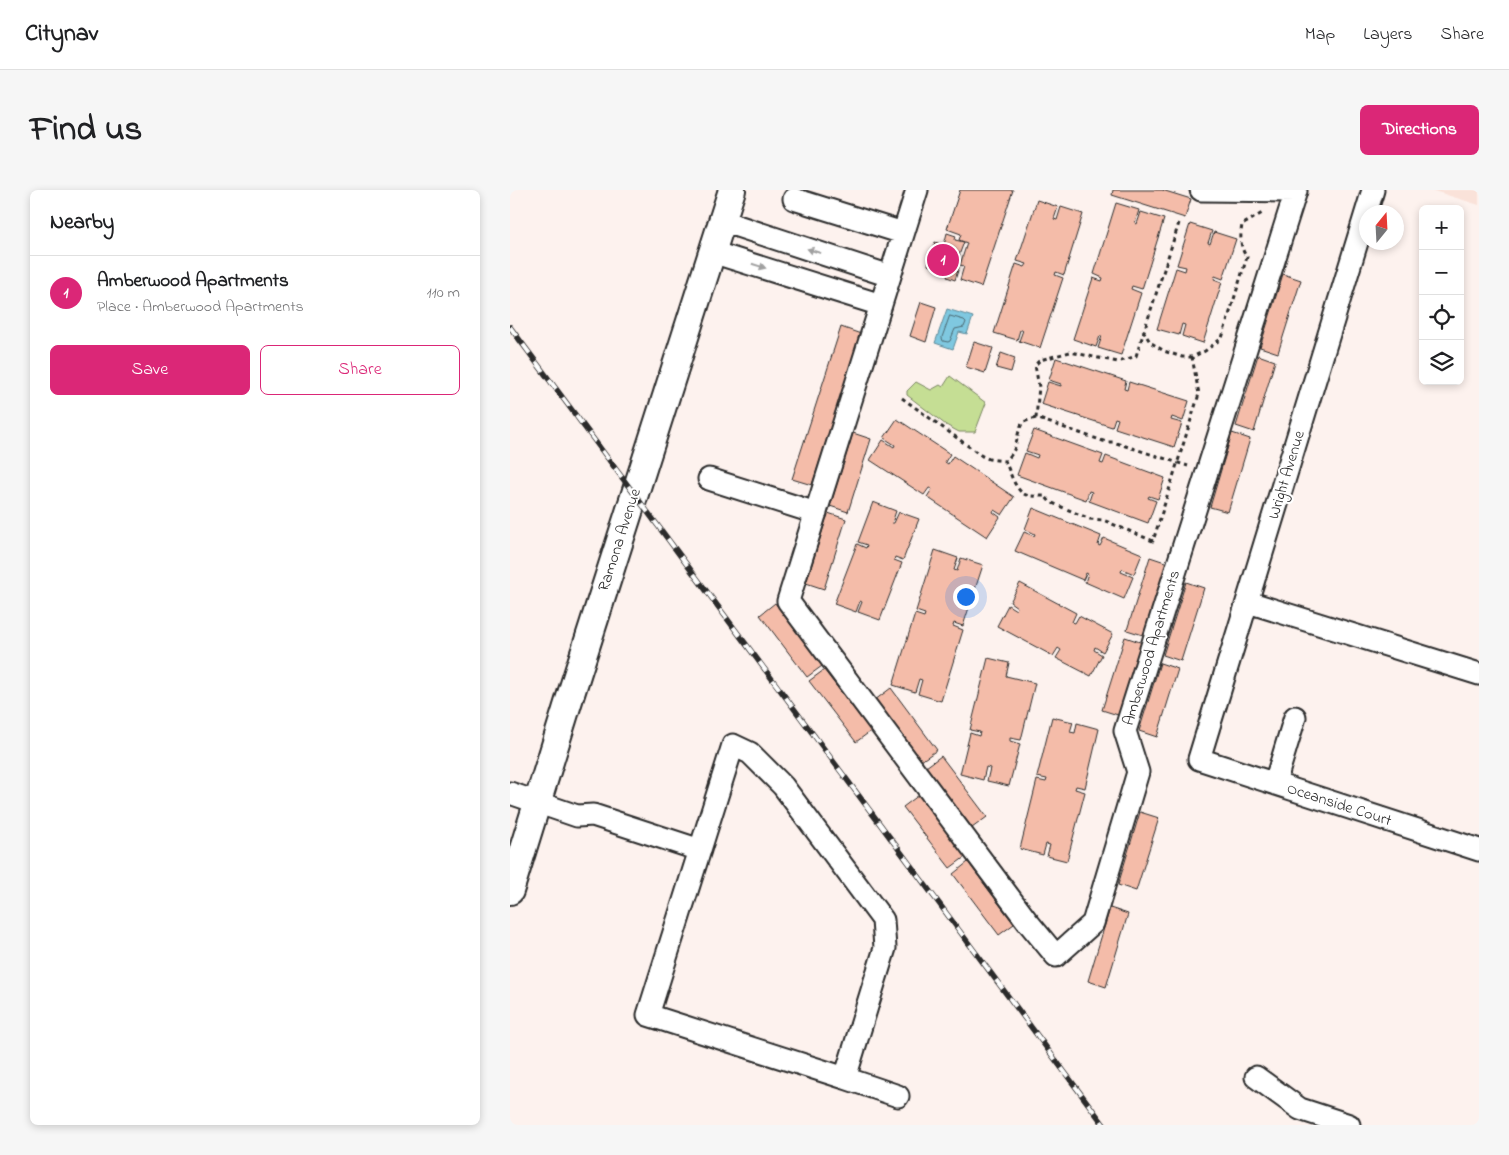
<!DOCTYPE html>
<meta charset="utf-8">
<style>
:root{--surface:#fff;--page:#f6f6f6;--text:#202124;--muted:#757577;--line:#e0e0e0;--accent:#db2777}
body{margin:0;font-family:"Indie Flower",sans-serif;background:var(--page);color:var(--text)}
.controls{position:absolute;right:15px;top:15px;display:grid;overflow:hidden;border-radius:8px;box-shadow:0 2px 8px #0003}
.controls button{width:45px;height:45px;display:grid;place-items:center;padding:0;border:0;border-bottom:1px solid var(--line);background:var(--surface);color:var(--text);font:25px sans-serif}
.compass{position:absolute;left:849px;top:15px;width:45px;height:45px;border-radius:50%;background:var(--surface);box-shadow:0 2px 8px #0003;rotate:18deg}
.you{position:absolute;left:455px;top:406px;width:18px;height:18px;margin:-12px;border:4px solid #fff;border-radius:50%;background:#1a73e8;box-shadow:0 0 0 8px #1a73e833}
.badge{display:grid;place-items:center;width:32px;height:32px;border-radius:50%;background:var(--accent);color:#fff;font-size:16px;font-weight:700}
.pin{position:absolute;translate:-50% -50%;border:2px solid #fff;box-shadow:0 1px 5px #0006}
.list{margin:0;padding:0;list-style:none}
h2{display:flex;justify-content:space-between;align-items:center;height:65px;margin:0;padding:0 20px;font-size:21px}
h2 small{font-size:16px;font-weight:400;color:var(--muted)}
.list li{display:grid;grid-template-columns:32px 1fr auto;gap:15px;align-items:center;box-sizing:border-box;height:75px;padding:0 20px;border-top:1px solid var(--line)}
.list b{display:block;font-size:19px;white-space:nowrap}
.list p{margin:0;font-size:16px;white-space:nowrap;color:var(--muted)}
.list em{font-size:16px;font-style:normal;color:var(--muted)}
.actions{display:flex;gap:10px;padding:15px 20px}
.actions a{flex:1;padding:11px 0;border:1px solid var(--accent);border-radius:8px;text-align:center;font-size:18px;color:var(--accent)}
.actions .main{background:var(--accent);color:#fff}
.icon{flex:none;width:28px;height:28px;fill:none;stroke:currentColor;stroke-width:2;stroke-linecap:round;stroke-linejoin:round}
.map{position:relative;flex:none;width:969px;height:935px;overflow:hidden;border-radius:8px}
header{display:flex;align-items:center;gap:30px;box-sizing:border-box;height:70px;padding:0 25px;background:var(--surface);border-bottom:1px solid var(--line)}
header strong{font-size:24px}
nav{display:flex;gap:28px;margin-inline-start:auto;font-size:18px}
.intro{display:flex;align-items:center;justify-content:space-between;box-sizing:border-box;height:120px;padding:0 30px}
h1{margin:0;font-size:35px}
.button{padding:12px 22px;border-radius:8px;background:var(--accent);color:#fff;font-size:18px;font-weight:700}
main{display:flex;gap:30px;padding:0 30px}
aside{flex:1;background:var(--surface);border-radius:8px;box-shadow:0 2px 8px #0003}
.map>svg:first-child{display:block}
.built{fill:#fae2d9}
.green{fill:#c5de94;stroke:#788460}
.water{fill:#7fc8e0;stroke:#5d8998}
.lines{fill:none;stroke-linecap:round;stroke-linejoin:round}
.shore{stroke:#4d6a73;stroke-width:1}
.building{fill:#f4bca9;stroke:#2b2b2b}
.minor-casing{stroke:#2b2b2b;stroke-width:25}
.major-casing{stroke:#2b2b2b;stroke-width:30}
.path{stroke:#2b2b2b;stroke-width:3;stroke-dasharray:4 4;stroke-linecap:butt}
.minor{stroke:#fff;stroke-width:21}
.major{stroke:#fff;stroke-width:26}
.rail-casing{stroke:#2b2b2b;stroke-width:5.5}
.rail{stroke:#fff;stroke-width:4;stroke-dasharray:11;stroke-linecap:butt}
.oneway{fill:#a0a0a0}
.labels{text-anchor:middle;dominant-baseline:central;stroke-width:4;stroke-linejoin:round;paint-order:stroke}
.street-label{font-size:16px;fill:#2b2b2b;stroke:#fff}
</style>
<header>
<strong>Citynav</strong>
<nav><a>Map</a><a>Layers</a><a>Share</a></nav>
</header>
<div class="intro"><h1>Find us</h1><a class="button">Directions</a></div>
<main>
<aside>
<h2>Nearby<small></small></h2>
<ul class="list">
<li><span class="badge">1</span><div><b>Amberwood Apartments</b><p>Place · Amberwood Apartments</p></div><em>110 m</em></li>
</ul>
<div class="actions"><a class="main">Save</a><a>Share</a></div>
</aside>
<div class="map">
<svg width="969" height="935" viewBox="0 0 969 935">
<rect width="100%" height="100%" fill="#fdf2ee"/>
<filter id="ink" filterUnits="userSpaceOnUse"><feTurbulence type="fractalNoise" baseFrequency=".02" numOctaves="2"/><feDisplacementMap in="SourceGraphic" scale="10" xChannelSelector="R" yChannelSelector="G"/><feConvolveMatrix kernelMatrix="1 2 1 2 8 2 1 2 1" color-interpolation-filters="sRGB"/></filter>
<g filter="url(#ink)">
<!-- built -->
<path class="built" d="M921,0H969V15Z"/>
<!-- green -->
<path class="green" d="M440,186L476,213L465,242H449L436,235L397,205V201L406,192L421,200L430,195L433,197Z"/>
<!-- water -->
<path class="water" d="M437,119L463,127L457,144L449,142L443,159L425,153Z"/>
<g class="lines">
<!-- shore -->
<path class="shore" d="M440,126L454,130L456,132L454,137L445,139L440,151L438,152L433,151L432,148Z"/>
</g>
<!-- building -->
<path class="building" d="M450,0H503L471,97L450,90L454,76L450,75L457,53L449,50L451,44L437,39Z
M603,0H652L681,9L675,28L602,5Z
M527,10L548,17L544,29L547,30L551,17L573,24L554,85L546,82L545,85L553,88L530,158L509,151L513,140H510L507,150L484,143L506,74L515,77L517,74L507,71Z
M606,13L629,20L625,33L627,34L631,22L654,29L632,99L622,96L621,99L631,103L611,165L588,158L592,146H590L586,157L563,149L583,88L592,91L593,88L584,84Z
M680,34L702,41L698,53L700,54L704,42L726,49L713,89L705,86L704,89L712,92L693,153L672,146L675,135L672,134L669,145L647,139L666,78L675,81L676,77L667,75Z
M437,43L446,46L445,50L454,52L445,76L449,77L445,90L437,87L439,82L418,75L425,52L434,55Z
M773,84L791,90L768,163L750,157Z
M411,112L426,117L416,152L400,146Z
M331,137L351,144L302,295L282,289Z
M464,152L483,158L475,183L456,177Z
M491,163L505,168L501,182L486,178Z
M748,165L765,171L744,242L726,236Z
M546,168L616,191L614,199L617,200L619,192L679,211L673,231L662,227L661,230L672,233L664,257L605,238L608,229L605,228L602,237L531,214L538,192L551,196V194L539,190Z
M387,229L440,264L435,272L438,274L443,266L504,307L492,325L484,320L483,322L490,327L477,347L417,307L422,299L419,298L414,305L360,270L373,250L384,257L385,255L374,248Z
M524,240L593,265L590,273L593,274L596,266L655,288L648,309L639,306L638,308L646,311L638,333L579,311L582,302L579,301L576,310L507,285L515,263L527,268L528,265L516,261Z
M343,243L361,249L338,322L320,316Z
M722,243L740,249L718,322L700,317Z
M363,312L386,321L382,333H384L389,322L409,329L393,370L385,367L384,370L392,373L370,430L348,422L352,412L350,411L346,422L324,414L347,354L356,358L357,355L348,352Z
M523,318L591,346L588,355L590,356L594,348L632,364L624,384L612,379L611,382L623,387L614,409L575,392L578,384L576,383L573,390L505,361L514,342L524,346L525,344L515,339Z
M318,323L336,329L314,399L296,393Z
M425,360L448,368L444,380L447,381L451,368L473,375L453,436L444,433L443,436L453,440L431,511L408,504L412,490L409,489L405,502L383,495L405,424L414,427L415,424L406,421Z
M640,367L658,373L636,446L617,440Z
M676,392L694,398L671,471L653,465Z
M510,393L566,423L562,432L565,433L569,426L603,444L593,462L585,457L584,460L592,465L581,486L546,468L551,460L548,458L543,466L487,436L498,415L506,420L507,417L500,412Z
M265,413L312,476L297,487L250,425Z
M615,447L633,453L611,526L592,520Z
M478,468L499,473L496,486L525,493L511,550L500,548V551L510,554L499,596L477,591L480,578L476,577L473,590L450,584L460,543L469,546L470,542L460,540Z
M650,473L668,479L647,547L629,541Z
M314,480L361,541L346,552L299,491Z
M381,498L427,560L411,571L365,510Z
M542,527L563,532L560,542L565,543L567,533L589,539L575,598L566,596L565,599L575,602L557,671L537,666L540,655L536,654L533,665L510,659L527,590L536,592L537,589L527,587Z
M431,566L477,627L462,638L416,577Z
M409,605L455,667L440,678L393,617Z
M630,622L649,628L626,701L608,695Z
M458,672L504,734L489,745L443,684Z
M600,718L618,724L596,797L578,791Z"/>
<g class="lines">
<!-- minor casing -->
<g class="minor-casing">
<path id="minor" d="M407,0L278,411L517,731L546,766L583,733L628,582L615,541L786,1L691,0
M863,0L689,569L969,660
M284,9L393,43
M212,31L380,86
M202,62L371,115
M199,289L306,323
M738,412L969,484
M223,555L240,563L273,596L373,730L375,758L335,888L138,825Z
M765,593L785,527
M0,603L67,626L83,625L190,660
M746,887L790,919L839,935
M335,888L388,906"/>
</g>
<!-- major casing -->
<g class="major-casing">
<path id="major" d="M0,701L60,507L222,0"/>
</g>
<!-- path -->
<path class="path" d="M669,33L626,166L608,172L560,162L530,170L525,175L529,197L526,228L596,252H603L678,276
M633,140L640,152L654,161L672,167H682L695,161L712,148L737,67C730,59 730,46 732,35L754,22
M392,208L472,266L479,269L495,271
M526,228L513,232C504,247 510,259 495,271C500,281 504,298 514,304C519,307 529,306 535,306L540,312L580,329L593,330L643,351L689,204L682,167"/>
<!-- minor -->
<use href="#minor" class="minor"/>
<!-- major -->
<use href="#major" class="major"/>
<!-- rail casing -->
<g class="rail-casing">
<path id="rail" d="M0,137L594,935"/>
</g>
<!-- rail -->
<use href="#rail" class="rail"/>
</g>
<!-- one-way arrows -->
<defs><path id="oneway-solid" d="M-6-.8H1V-3.2L6.5 0L1 3.2V.8H-6Z" transform="scale(1.25)"/></defs>
<g class="oneway">
<use href="#oneway-solid" transform="translate(304 61) rotate(-162)"/>
<use href="#oneway-solid" transform="translate(249 76) rotate(18)"/>
</g>
</g>
<g class="labels">
<!-- street labels -->
<g class="street-label">
<text transform="translate(777 285) rotate(-73)">Wright Avenue</text>
<text transform="translate(110 350) rotate(-72)">Ramona Avenue</text>
<text transform="translate(642 458) rotate(-73)">Amberwood Apartments</text>
<text transform="translate(829 615) rotate(18)">Oceanside Court</text>
</g>
</g>
</svg>
<div class="controls">
<button>+</button>
<button>−</button>
<button><svg class="icon" aria-label="locate" viewBox="0 0 24 24"><circle cx="12" cy="12" r="6"/><path d="M12 2v4M12 18v4M2 12h4M18 12h4"/></svg></button>
<button><svg class="icon" aria-label="layers" viewBox="0 0 24 24"><path d="M12 4l9 5-9 5-9-5zM3 14l9 5 9-5"/></svg></button>
</div>
<svg class="compass" viewBox="-18 -18 36 36"><path d="M0-13l5 13h-10z" fill="#e53935"/><path d="M0 13l5-13h-10z" fill="#757577"/></svg>
<div class="you"></div>
<div class="pin badge" style="left:433px;top:70px">1</div>
</div>
</main>
